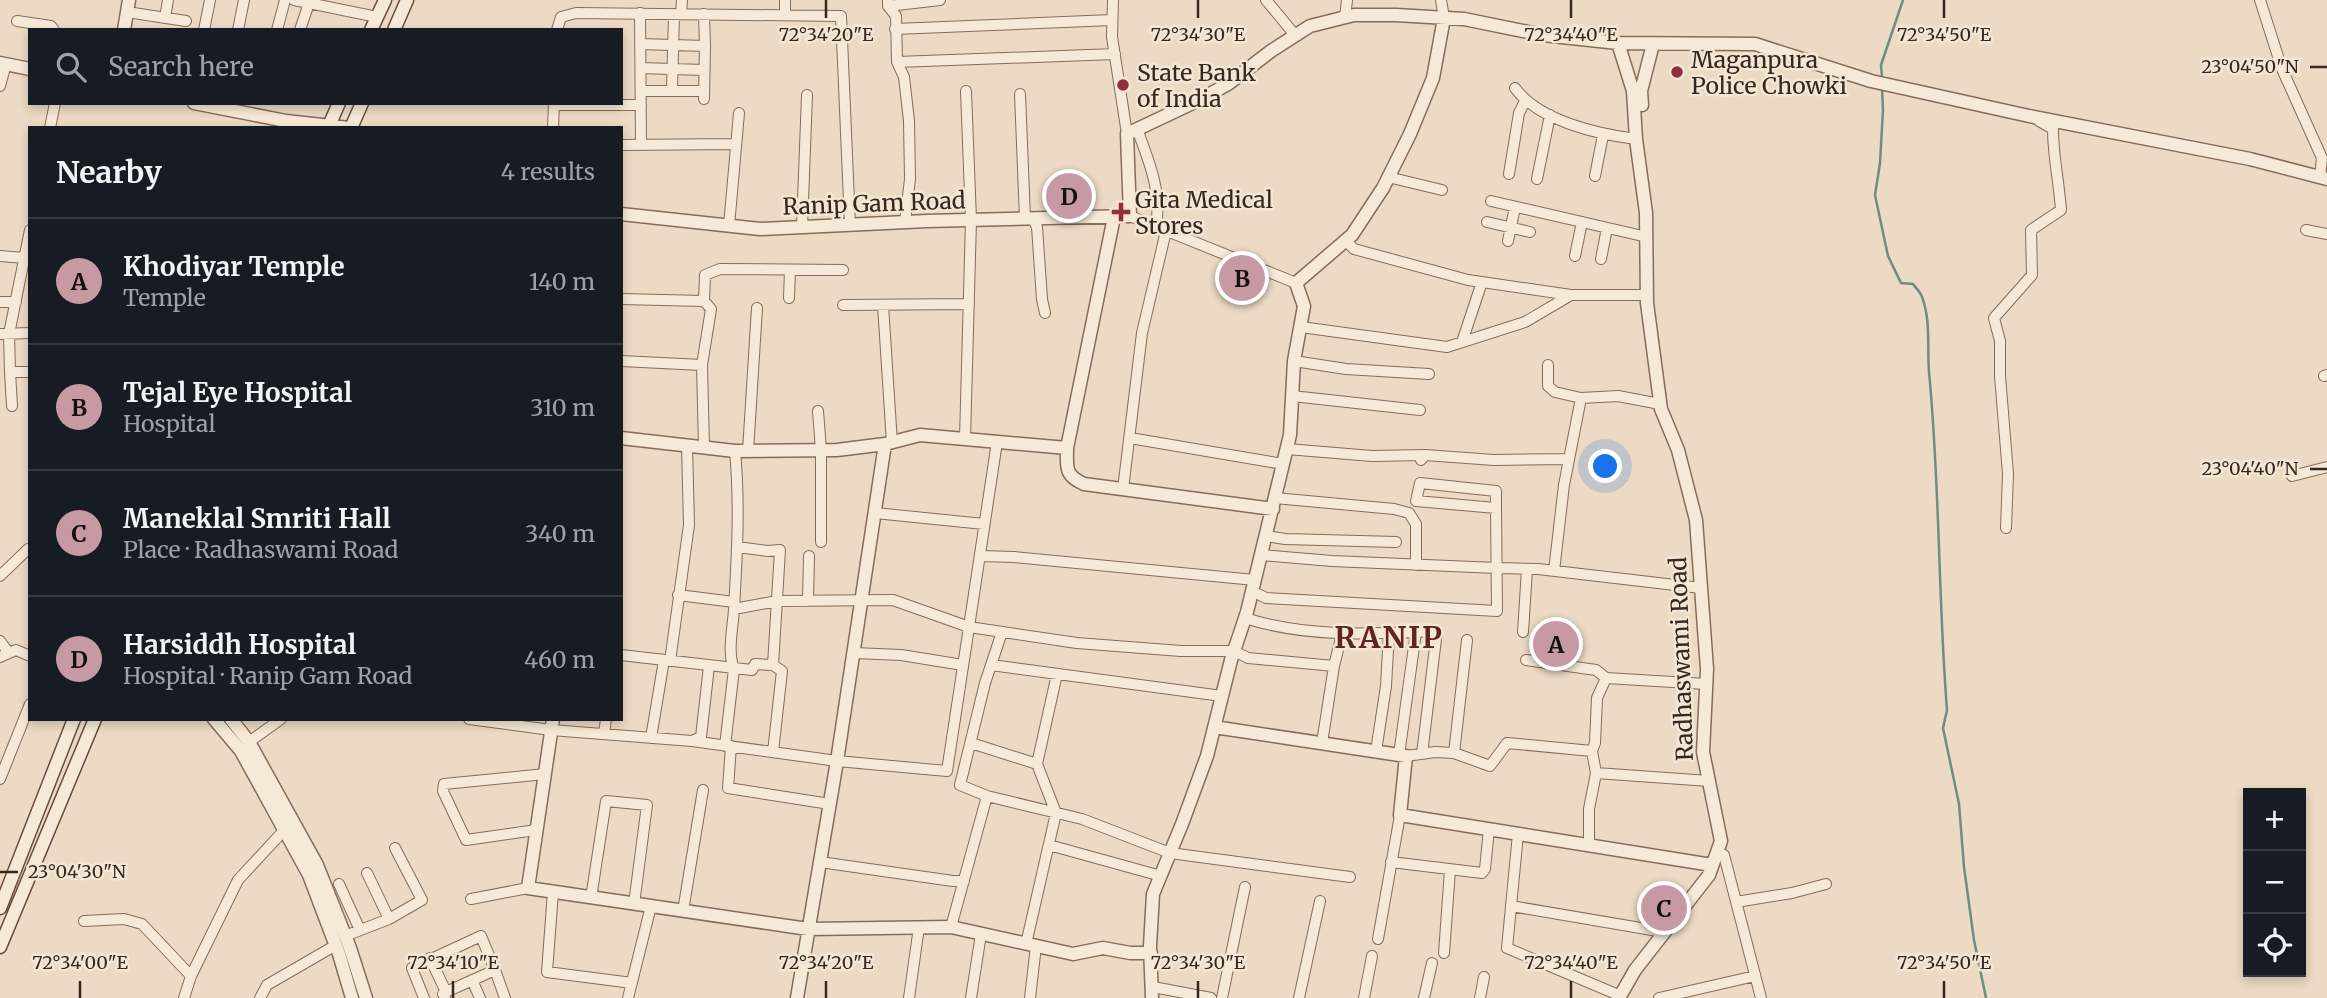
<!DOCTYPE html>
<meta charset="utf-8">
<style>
:root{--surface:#171b24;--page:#20242c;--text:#f1f3f6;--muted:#9ea1a6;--line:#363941;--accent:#c79aa3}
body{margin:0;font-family:Merriweather,serif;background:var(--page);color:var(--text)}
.controls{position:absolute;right:21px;bottom:21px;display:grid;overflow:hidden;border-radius:0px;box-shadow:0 4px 10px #0003}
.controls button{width:63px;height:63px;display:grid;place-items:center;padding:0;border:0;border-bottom:2px solid var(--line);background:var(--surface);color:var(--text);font:35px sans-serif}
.you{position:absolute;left:1606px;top:467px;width:24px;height:24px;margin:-18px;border:5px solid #fff;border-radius:50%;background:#1a73e8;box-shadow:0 0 0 10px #1a73e833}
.badge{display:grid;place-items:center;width:46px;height:46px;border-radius:50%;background:var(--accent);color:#111;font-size:23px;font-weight:700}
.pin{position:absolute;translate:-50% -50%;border:4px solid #fff;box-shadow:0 2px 7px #0006}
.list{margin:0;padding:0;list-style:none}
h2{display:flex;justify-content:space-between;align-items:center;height:91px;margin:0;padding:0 28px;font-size:30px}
h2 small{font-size:23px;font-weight:400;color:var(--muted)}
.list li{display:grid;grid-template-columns:46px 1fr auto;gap:21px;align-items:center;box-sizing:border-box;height:126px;padding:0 28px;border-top:2px solid var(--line)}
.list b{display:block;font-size:26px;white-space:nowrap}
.list p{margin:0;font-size:23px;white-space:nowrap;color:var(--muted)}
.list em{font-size:23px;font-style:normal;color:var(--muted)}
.icon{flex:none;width:38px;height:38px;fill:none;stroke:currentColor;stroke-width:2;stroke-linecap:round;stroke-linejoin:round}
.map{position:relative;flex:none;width:2327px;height:998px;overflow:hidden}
.search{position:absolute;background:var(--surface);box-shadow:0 4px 10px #0003;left:28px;top:28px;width:595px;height:77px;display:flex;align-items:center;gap:18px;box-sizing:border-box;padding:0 24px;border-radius:0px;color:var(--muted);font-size:26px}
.panel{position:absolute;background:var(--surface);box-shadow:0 4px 10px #0003;left:28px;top:126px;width:595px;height:595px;border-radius:0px}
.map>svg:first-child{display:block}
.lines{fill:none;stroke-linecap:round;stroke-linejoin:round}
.stream{stroke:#6d8e81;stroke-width:2.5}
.minor-casing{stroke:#866c5b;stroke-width:12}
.tertiary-casing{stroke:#866c5b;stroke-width:15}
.secondary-casing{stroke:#684d3e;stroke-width:15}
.minor{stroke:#f7e9d7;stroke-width:10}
.tertiary{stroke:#f7e9d7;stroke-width:12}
.secondary{stroke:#f7e9d7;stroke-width:12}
.ticks{fill:none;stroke:#37271f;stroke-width:2.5}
.poi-dot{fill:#932e3e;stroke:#f4e6d4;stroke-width:2.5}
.labels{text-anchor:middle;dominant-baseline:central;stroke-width:5;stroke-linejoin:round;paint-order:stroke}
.poi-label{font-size:23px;fill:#37271f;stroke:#f4e6d4;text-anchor:start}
.street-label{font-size:23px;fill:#37271f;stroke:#f4e6d4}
.district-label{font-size:30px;font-weight:bold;letter-spacing:2px;fill:#622420;stroke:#f4e6d4}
.ticks-label{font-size:18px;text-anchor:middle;fill:#37271f;stroke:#f4e6d4;stroke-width:5;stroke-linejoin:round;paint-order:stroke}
</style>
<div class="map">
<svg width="2327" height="998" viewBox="0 0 2327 998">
<rect width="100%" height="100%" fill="#ecdac4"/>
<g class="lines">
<!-- stream -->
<path class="stream" d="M1882,77L1881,65L1903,0
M1882,89L1883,110L1880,163L1875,195L1888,256L1901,283L1913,284C1916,288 1921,293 1922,297C1931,320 1927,348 1929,372C1940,484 1938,598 1947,710L1943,728L1959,804L1964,867L1974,940L1986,998"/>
<!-- minor casing -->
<g class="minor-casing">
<path id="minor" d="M294,0L309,3
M888,0V6L896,16L897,62L904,77L909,121L910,179L905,222
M1113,0L1112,37L1127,134
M1266,0L1295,35
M1441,0L1444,18
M2260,0L2282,69L2322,158L2320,177
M888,6L940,0
M127,12L186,21
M640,13L641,145
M681,14L682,0
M785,15V0
M1345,17L1347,0
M165,18L168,0
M17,21L51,26L54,30
M895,29L1112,20
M204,30L210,0
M238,30L244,0
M277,30L285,0
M300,30L309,3L377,17
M557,30L561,17L576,13L841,16L850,225
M640,44L705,46L704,14
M897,62L1115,54
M641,68L704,70
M0,86L6,64
M1515,88C1539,121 1597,134 1636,139
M672,90L674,14
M641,91H704
M1020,94L1025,219
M704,99L705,46
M554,105H641
M50,128L55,103
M553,128L554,103
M1137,129C1149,161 1162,192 1156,227
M621,145L736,144
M1509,174L1519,113L1525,101
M1595,176L1603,135
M1388,177L1442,190
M1537,179L1550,115
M1491,201L1647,237
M1130,216L1296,283
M1033,219L1037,227L1042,299L1045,313
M1487,222L1530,232
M729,226L739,113
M802,227L807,95
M30,230L9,334L10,372H30
M2306,230L2327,234
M1345,240L1354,249L1468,280L1571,295
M1508,241L1515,207
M0,256L24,258
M1575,256L1582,222
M1601,259L1607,228
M789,298L790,270
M621,299L704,301
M0,302H16
M843,305L969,304
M883,305L892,443
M1301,327L1447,347L1525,322L1571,295H1647
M0,334L30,333
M1462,342L1482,282
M621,361L702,365
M1294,361L1346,369L1429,374
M1548,365V386L1555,392L1581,398
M10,372L12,406
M2324,376L2327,375
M1292,396L1420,410
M818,411L821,450V542
M1130,438L1283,464
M965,439L971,220L966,91
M704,447L702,365L711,309L704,301L705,275L720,269L843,270
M1287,449L1372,456L1425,455
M748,451L757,308
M1421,460L1425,455L1494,460L1569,459
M2292,476L2327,467
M1123,489L1142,333L1166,231
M1275,498L1394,509L1409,513L1416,524V565
M875,513L984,524
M2006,528L2008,474L2000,376V341L1994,318L2032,275L2031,230L2061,210C2059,182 2053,156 2053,129L2039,121
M1266,536L1285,539L1396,542
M737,547L768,551L780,550L773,665
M1262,555L1332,561L1497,568
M980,556L1014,557L1255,580
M1500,568L1538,569L1701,588
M1554,571L1564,485L1581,398L1618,396L1660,404
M0,576L28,549
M1252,591L1266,598L1497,611L1496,508L1416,501L1420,483L1496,491V508
M678,595L734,602
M808,601L809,556
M734,609L777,601L893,600L969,627L997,442
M1245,618C1307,638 1373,634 1437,631L1422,754
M1523,632L1527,569
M0,641L9,653
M854,653L901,655L963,665
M621,655L752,670L755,664L773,665L782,671L773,752
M0,657L16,650L30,656
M1526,660L1596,670L1606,678L1706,684
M670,661L689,525L687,445
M991,665L1222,696
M1334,666L1342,634
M469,719L551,730L692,741L837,761L947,771L969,627L1077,643L1181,651H1234L1248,658L1334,666L1322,743
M604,734L606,719
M651,738L664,660
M692,741L701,737L709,666
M249,742L281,719
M971,743L1037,764L1057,674
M725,746L734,669C727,651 733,628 734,609C737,556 740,504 735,451
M731,746L728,788L830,804
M1376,751L1386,686L1389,633
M1454,753L1490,766L1507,743L1592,751
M1399,755L1416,632
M1406,756L1435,752L1454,753L1467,640
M1596,773L1709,781
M0,779L30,704
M987,796L1082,819L1170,853L1350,877
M536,830L466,840L443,791L444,784L545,774
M1518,834L1507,948L1621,996
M1049,845L1161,876
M1589,845V809L1596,773L1592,751L1595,743L1597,698L1606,678
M1724,855L1761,998
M820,862L953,881H964
M1391,862L1482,873L1485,869L1489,829
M367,873L389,919
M339,884L360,930
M553,892L547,972L632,983
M591,898L606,801L647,805L634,904
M471,899L528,888
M1736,902L1792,893L1826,884
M1511,906L1664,932
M683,911L703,790
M84,921L124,919L142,924L191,976
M951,927L987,796L960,785L985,683L1002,632
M345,936L389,919L422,900L395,848
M1378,939L1400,815
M1026,944L1056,813L1037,764
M1444,953L1450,870
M430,958L446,992
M472,980L480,998
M1153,987L1211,998
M184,998L191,976L238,880L289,825
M260,998L267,985L336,945
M424,998L412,968L481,936L495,970
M445,998L443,994L446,992L495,970L505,998
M628,998L651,906
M909,998L919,927
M971,998L981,934
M1030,998L1036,946
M1222,998L1245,887
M1299,998L1320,901
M1364,998L1372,956
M1424,998L1432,963
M1480,998L1484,977
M1659,998L1755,976"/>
</g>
<!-- tertiary casing -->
<g class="tertiary-casing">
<path id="tertiary" d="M124,30L129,0
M1618,43L1633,91L1636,139L1646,213L1647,303L1661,409L1678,450L1696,520L1707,669L1703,752L1721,841L1709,875L1635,970L1619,998
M0,63L30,69
M194,103L286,121L349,128
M1642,105L1641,91L1653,44
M621,214L760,229L927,221L1130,216L1127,134L1199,100L1228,84L1271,51L1310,26L1354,15H1396L1464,19L1543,35L1618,43L1755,44L1871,81L2029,116L2250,159L2327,179
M621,438L735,451L837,450L885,444L920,435L1067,448C1067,467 1064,475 1084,484L1273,509
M1067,448L1114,217
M214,719L241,751L309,875L339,954L352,998
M231,719L249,742L317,865L350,948L366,998
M553,719L528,888L808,929L951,927L1073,954L1103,948L1130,953H1151
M1214,727L1406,756L1400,815L1712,865
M797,998L837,761L885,444
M1152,998L1150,946L1153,894L1182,824L1207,756L1231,660L1247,612L1290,435L1294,361L1304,306L1296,283L1352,235L1383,188L1410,134L1433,78L1444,18"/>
</g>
<!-- secondary casing -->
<g class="secondary-casing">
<path id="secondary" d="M371,30L385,0
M394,30L407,0
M328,128L339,103
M351,128L362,103
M0,908L74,719
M0,947L95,719"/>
</g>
<!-- minor -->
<use href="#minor" class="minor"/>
<!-- tertiary -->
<use href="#tertiary" class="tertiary"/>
<!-- secondary -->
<use href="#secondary" class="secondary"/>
</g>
<!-- ticks -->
<path class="ticks" d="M826,0V18M1198,0V18M1571,0V18M1944,0V18M2310,67H2327M2310,469H2327M0,872H18M80,981V998M453,981V998M826,981V998M1198,981V998M1571,981V998M1944,981V998"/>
<!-- markers -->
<g class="poi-dot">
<circle cx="1677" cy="72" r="7"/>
<circle cx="1123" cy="85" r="7"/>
<path d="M1117.5 201.5h7v7h7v7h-7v7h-7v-7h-7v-7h7z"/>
</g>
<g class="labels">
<!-- poi labels -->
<g class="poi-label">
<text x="1691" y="59">Maganpura<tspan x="1691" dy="26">Police Chowki</tspan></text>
<text x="1137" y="72">State Bank<tspan x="1137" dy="26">of India</tspan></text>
<text x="1135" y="199">Gita Medical<tspan x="1135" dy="26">Stores</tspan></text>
</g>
<!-- street labels -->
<g class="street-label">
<text transform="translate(874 203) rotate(-2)">Ranip Gam Road</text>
<text transform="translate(1681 659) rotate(-92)">Radhaswami Road</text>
</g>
<!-- district labels -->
<g class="district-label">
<text x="1389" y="637">RANIP</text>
</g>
</g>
<g class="ticks-label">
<text x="826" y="41">72°34'20"E</text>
<text x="1198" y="41">72°34'30"E</text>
<text x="1571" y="41">72°34'40"E</text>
<text x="1944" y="41">72°34'50"E</text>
<text x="2250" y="73">23°04'50"N</text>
<text x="2250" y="475">23°04'40"N</text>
<text x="77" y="878">23°04'30"N</text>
<text x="80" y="969">72°34'00"E</text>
<text x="453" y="969">72°34'10"E</text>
<text x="826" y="969">72°34'20"E</text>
<text x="1198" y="969">72°34'30"E</text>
<text x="1571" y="969">72°34'40"E</text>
<text x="1944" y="969">72°34'50"E</text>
</g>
</svg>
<div class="controls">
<button>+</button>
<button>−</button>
<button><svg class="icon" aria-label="locate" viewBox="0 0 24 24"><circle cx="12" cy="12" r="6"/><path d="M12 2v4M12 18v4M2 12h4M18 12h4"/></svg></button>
</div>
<div class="you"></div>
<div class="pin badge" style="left:1556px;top:644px">A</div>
<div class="pin badge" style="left:1242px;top:278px">B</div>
<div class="pin badge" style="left:1664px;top:908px">C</div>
<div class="pin badge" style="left:1069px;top:196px">D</div>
<div class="search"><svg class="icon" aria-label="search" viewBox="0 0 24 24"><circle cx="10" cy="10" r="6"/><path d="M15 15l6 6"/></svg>Search here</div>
<section class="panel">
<h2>Nearby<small>4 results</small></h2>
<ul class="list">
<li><span class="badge">A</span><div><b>Khodiyar Temple</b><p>Temple</p></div><em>140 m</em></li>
<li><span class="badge">B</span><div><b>Tejal Eye Hospital</b><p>Hospital</p></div><em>310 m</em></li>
<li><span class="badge">C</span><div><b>Maneklal Smriti Hall</b><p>Place · Radhaswami Road</p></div><em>340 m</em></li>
<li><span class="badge">D</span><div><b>Harsiddh Hospital</b><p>Hospital · Ranip Gam Road</p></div><em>460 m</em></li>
</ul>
</section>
</div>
